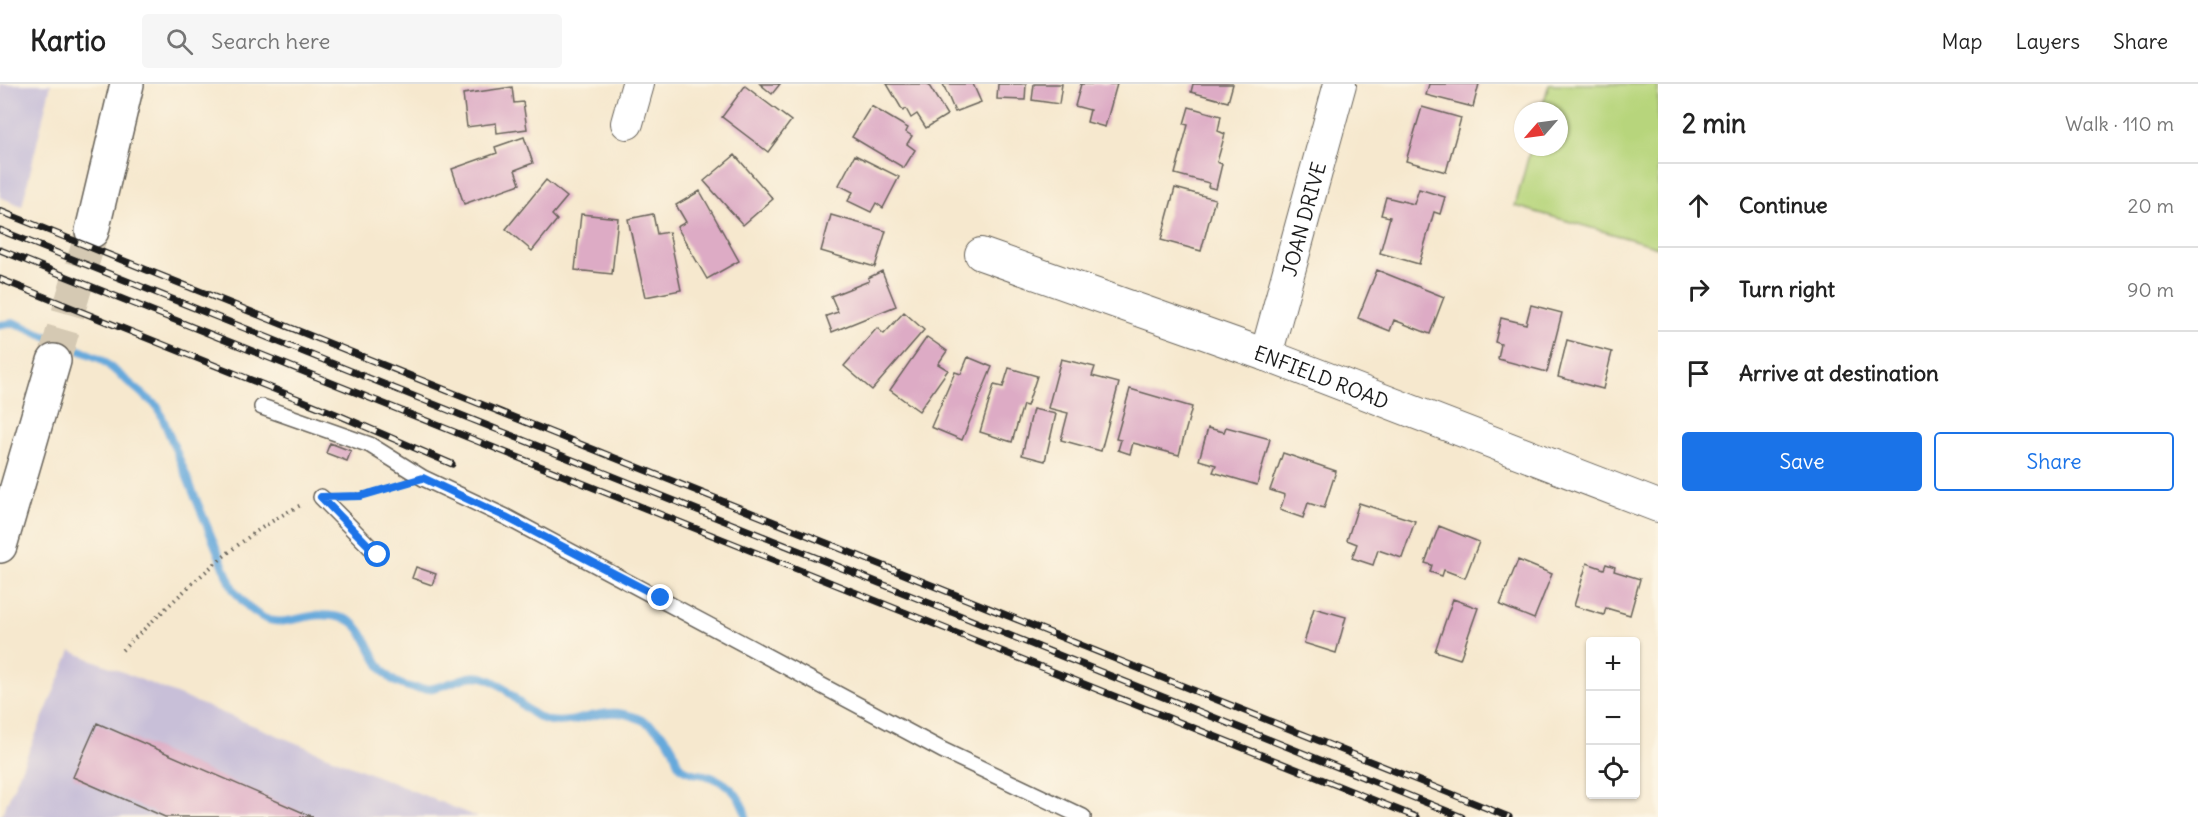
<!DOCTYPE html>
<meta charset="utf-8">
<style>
:root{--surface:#fff;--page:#f6f6f6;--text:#222;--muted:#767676;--line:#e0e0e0;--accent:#1a73e8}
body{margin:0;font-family:Delius,sans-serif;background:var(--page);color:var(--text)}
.controls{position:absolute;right:18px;bottom:18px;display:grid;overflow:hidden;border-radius:6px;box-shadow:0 2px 4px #0004}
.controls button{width:54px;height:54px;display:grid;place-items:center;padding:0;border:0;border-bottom:2px solid var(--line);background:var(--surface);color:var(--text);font:30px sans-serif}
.compass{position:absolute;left:1514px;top:18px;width:54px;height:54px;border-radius:50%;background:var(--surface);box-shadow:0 2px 4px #0004;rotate:242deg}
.stop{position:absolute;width:18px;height:18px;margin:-14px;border:4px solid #1a73e8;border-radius:50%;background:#fff}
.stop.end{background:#1a73e8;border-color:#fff;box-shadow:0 2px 6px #0008}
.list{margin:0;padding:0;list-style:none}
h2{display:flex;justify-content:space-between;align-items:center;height:78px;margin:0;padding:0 24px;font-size:26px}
h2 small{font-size:20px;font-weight:400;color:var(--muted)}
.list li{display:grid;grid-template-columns:39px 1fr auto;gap:18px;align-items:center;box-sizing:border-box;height:84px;padding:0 24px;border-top:2px solid var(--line)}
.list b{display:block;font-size:22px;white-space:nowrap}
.list em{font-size:20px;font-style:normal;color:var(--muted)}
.actions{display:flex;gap:12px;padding:18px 24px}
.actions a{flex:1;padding:14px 0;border:2px solid var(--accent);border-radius:6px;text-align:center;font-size:21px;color:var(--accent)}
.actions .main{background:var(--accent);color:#fff}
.icon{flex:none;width:33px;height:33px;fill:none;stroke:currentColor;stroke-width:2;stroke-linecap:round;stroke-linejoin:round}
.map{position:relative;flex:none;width:1658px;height:733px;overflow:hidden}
header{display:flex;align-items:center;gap:36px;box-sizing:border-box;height:84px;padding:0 30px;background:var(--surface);border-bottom:2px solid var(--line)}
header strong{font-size:28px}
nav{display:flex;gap:33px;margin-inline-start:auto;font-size:21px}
.search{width:420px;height:54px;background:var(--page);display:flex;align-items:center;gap:15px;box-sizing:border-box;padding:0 21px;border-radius:6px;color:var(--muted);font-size:22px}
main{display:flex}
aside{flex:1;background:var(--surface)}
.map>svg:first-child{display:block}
.industrial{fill:#c8bfd8}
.green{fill:#b7d57c;stroke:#6a784c;stroke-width:1.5}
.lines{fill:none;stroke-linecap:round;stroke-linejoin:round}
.stream{stroke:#66a9db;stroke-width:8}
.building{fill:#ddabc5}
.tertiary-tunnel{stroke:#d5c9b3;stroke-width:33;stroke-dasharray:33 16;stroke-linecap:butt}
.service-casing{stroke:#68635a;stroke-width:18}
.minor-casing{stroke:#68635a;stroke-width:34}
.tertiary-casing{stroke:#68635a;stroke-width:36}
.path{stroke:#68635a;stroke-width:4;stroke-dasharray:1.5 4.5;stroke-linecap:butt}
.service{stroke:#fff;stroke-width:15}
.minor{stroke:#fff;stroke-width:32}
.tertiary{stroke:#fff;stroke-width:33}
.rail-casing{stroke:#1c1c1c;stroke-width:7}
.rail{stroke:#fcf5e5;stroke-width:4.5;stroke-dasharray:14;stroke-linecap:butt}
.route{stroke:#1a73e8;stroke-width:8}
.labels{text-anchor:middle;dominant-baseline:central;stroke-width:4.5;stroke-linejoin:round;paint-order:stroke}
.street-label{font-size:20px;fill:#1c1c1c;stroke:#fcf5e5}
</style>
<header>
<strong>Kartio</strong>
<div class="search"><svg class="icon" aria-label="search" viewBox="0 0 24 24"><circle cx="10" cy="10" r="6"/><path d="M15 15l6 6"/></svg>Search here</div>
<nav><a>Map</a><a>Layers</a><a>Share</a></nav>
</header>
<main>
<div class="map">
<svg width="1658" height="733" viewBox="0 0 1658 733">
<rect width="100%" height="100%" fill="#fcf5e5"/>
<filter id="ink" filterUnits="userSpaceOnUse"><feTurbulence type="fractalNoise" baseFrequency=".0167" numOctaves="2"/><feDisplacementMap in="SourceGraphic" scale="12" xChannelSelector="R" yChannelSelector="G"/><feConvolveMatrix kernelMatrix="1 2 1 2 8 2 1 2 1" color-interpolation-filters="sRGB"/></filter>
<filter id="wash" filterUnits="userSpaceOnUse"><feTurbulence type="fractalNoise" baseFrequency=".008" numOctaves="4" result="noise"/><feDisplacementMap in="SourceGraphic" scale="24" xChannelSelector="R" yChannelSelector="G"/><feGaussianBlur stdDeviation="1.35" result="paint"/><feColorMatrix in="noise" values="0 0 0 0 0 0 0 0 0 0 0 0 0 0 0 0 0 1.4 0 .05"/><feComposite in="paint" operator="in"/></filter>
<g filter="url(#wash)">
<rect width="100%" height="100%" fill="#f6e8ce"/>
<!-- industrial -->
<path class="industrial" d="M0,0H51L22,122L0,113Z
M71,567L477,733H1Z"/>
<!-- green -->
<path class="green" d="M1549,0H1658V163L1515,122L1531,63H1559V27H1541Z"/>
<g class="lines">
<!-- stream -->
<path class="stream" d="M0,241L15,239L101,275L158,323L233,505C279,567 295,518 346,535C371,544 371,588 400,600C440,616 458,587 483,593C511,601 522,631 550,637C574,641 594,627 618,629C639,631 664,646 673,665C676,672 676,680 683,685C689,689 697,690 704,691C726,696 742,711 746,733"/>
</g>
<g id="blocks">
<!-- building -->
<path class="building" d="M760,0H780L772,10Z
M887,0H928L947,31L926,44L917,30L911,34L906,25L903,27Z
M943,0H973L981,18L955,28Z
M998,0H1026L1025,16L997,15Z
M1034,0H1062L1059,20L1032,16Z
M1081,0H1117L1105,43L1087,38L1090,26L1075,22Z
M1193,0H1233L1228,18L1191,8Z
M1429,0H1479L1473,23L1426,11Z
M745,2L791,37L768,68L722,33Z
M512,3L514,19L523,18L527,45L497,49L496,39L467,43L463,10Z
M871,22L908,44L906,48L912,52L907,60L915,66L904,84L852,53Z
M1189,23L1221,32L1218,47L1225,50L1217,78L1222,80L1216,105L1208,103L1209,99L1175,90L1188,41L1184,40Z
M1422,23L1461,34L1446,88L1406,77Z
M524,53L533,79L515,86L520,100L464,120L452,85L497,69L495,63Z
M735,71L773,115L743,141L704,97Z
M855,71L899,93L883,124L876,119L871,128L848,117L853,108L839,101Z
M546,96L567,113L552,131L557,136L532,167L506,145Z
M1175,104L1215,115L1201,167L1161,156Z
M1419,105L1445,113L1440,130L1434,128L1419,180L1380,169L1390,133L1381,131L1386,113L1414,120Z
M700,107L739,177L707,195L677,143L686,138L676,121Z
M581,130L618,134L612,190L575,186Z
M653,130L657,150L669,148L681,206L645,213L628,135Z
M831,131L886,147L875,183L821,167Z
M1377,186L1444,213L1430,250L1394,236L1390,247L1358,234Z
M882,187L896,222L832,248L826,232L838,228L831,212L869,197L868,194Z
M1531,221L1562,229L1547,288L1498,275L1501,260L1495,258L1501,234L1526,240Z
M904,228L924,246L872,306L844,282L877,244L884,250Z
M927,253L947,267L938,280L948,286L919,327L890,306Z
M1567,256L1612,268L1603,305L1558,293Z
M968,273L992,283L962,356L931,343L955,288L961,290Z
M1061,275L1095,283L1092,292L1119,299L1101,367L1061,356L1068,329L1048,324Z
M1009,284L1037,292L1027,322L1023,321L1012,358L980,348L994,301L1003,303Z
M1130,305L1192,323L1179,371L1133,359L1130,370L1118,366L1121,356L1116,355Z
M1033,325L1056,330L1045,377L1022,371Z
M1226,343L1270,355L1257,401L1213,388L1216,381L1199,376L1208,344L1224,348Z
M330,359L351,367L347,377L326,369Z
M1283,369L1336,387L1324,424L1308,419L1303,434L1280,426L1285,411L1270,406Z
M1359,419L1415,437L1402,474L1378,466L1373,481L1352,474L1357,460L1347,456Z
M1439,442L1479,458L1465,494L1444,486L1442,492L1430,488L1432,481L1425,479Z
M1518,476L1552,490L1534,535L1500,521Z
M1587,479L1604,485L1606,480L1615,483L1614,487L1640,495L1630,531L1606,524L1604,531L1574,522Z
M416,483L436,490L432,501L412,494Z
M1453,515L1478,524L1460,575L1435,567Z
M1314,524L1346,533L1336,569L1304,559Z
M97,639L313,733H165L73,693Z"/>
</g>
</g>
<g filter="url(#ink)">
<use href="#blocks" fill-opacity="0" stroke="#68635a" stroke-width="1.5"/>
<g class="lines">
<!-- tertiary-tunnel -->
<path class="tertiary-tunnel" d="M54,277L92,147"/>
<!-- service casing -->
<g class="service-casing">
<path id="service" d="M262,323L370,361L423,394L506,433L942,666L1083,733
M321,413L378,471"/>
</g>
<!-- minor casing -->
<g class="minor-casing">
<g id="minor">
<path d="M627,39L638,0"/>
<path id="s1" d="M981,170L1266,271L1658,422"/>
<path id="s2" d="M1266,271L1340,0"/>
</g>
</g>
<!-- tertiary casing -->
<g class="tertiary-casing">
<path id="tertiary" d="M92,147L127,0
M0,462L54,277"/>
</g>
<!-- path -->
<path class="path" d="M351,412L394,403
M122,566C178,514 231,456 301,421"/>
<!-- service -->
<use href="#service" class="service"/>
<!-- minor -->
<use href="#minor" class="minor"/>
<!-- tertiary -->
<use href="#tertiary" class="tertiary"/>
<!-- rail casing -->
<g class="rail-casing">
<path id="rail" d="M0,127L1509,733
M0,146L1462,733
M0,166L1416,733
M0,195L336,330L452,380"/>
</g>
<!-- rail -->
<use href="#rail" class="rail"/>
</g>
</g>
<g class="lines" filter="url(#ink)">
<!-- route -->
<path class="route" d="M378,471L321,413L361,412L423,394L506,433L661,514"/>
</g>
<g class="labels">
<!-- street labels -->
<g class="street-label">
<text stroke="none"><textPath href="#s2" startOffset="141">JOAN DRIVE</textPath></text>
<text stroke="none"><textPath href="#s1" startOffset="362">ENFIELD ROAD</textPath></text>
</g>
</g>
</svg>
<div class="controls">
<button>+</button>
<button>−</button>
<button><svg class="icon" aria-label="locate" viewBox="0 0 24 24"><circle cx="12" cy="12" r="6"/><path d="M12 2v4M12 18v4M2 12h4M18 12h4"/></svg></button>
</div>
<svg class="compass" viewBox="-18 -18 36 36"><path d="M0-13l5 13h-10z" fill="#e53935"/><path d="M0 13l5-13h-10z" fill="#767676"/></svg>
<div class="stop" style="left:378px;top:471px"></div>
<div class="stop end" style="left:661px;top:514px"></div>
</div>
<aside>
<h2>2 min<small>Walk · 110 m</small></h2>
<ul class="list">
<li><svg class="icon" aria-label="ahead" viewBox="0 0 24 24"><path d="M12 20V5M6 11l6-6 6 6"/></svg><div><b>Continue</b></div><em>20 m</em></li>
<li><svg class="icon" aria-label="right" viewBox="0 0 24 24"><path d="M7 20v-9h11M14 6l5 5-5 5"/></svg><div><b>Turn right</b></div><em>90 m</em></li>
<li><svg class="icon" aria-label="arrive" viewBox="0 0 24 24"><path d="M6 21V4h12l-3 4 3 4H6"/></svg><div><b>Arrive at destination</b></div></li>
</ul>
<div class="actions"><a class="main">Save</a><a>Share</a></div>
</aside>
</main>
